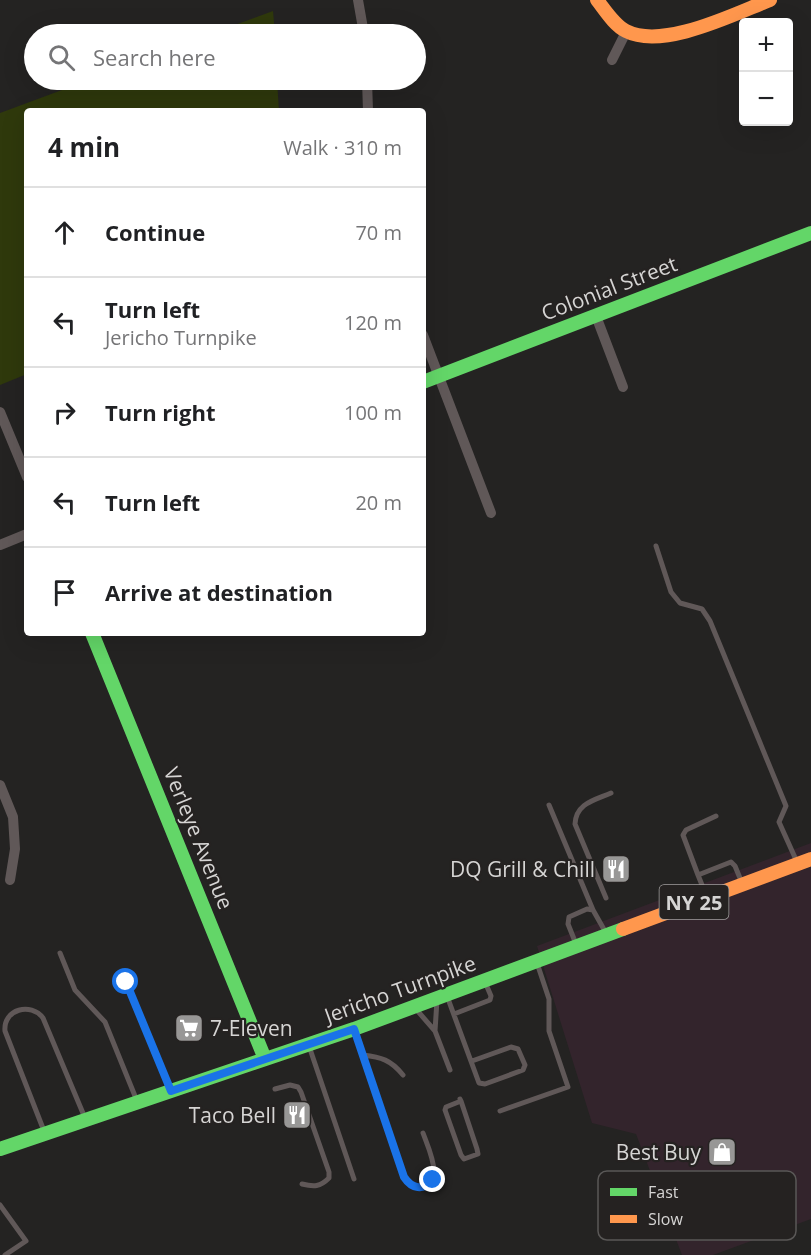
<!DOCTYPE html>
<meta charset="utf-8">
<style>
:root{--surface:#fff;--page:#f2f2f2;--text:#202124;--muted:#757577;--line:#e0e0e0}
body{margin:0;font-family:"Open Sans",sans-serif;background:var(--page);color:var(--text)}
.controls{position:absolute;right:18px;top:18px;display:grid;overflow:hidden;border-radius:6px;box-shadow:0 6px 24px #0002}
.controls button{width:54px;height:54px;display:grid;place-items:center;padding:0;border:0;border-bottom:2px solid var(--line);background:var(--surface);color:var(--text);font:30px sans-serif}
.stop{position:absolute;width:18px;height:18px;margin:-14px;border:4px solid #1a73e8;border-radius:50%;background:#fff}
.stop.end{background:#1a73e8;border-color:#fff;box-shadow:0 2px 6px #0008}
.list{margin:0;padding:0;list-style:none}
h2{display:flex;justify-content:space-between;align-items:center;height:78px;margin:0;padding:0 24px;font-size:26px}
h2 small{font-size:20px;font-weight:400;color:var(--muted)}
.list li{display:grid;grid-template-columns:39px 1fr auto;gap:18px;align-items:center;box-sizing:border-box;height:90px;padding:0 24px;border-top:2px solid var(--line)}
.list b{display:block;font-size:22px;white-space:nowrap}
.list p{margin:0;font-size:20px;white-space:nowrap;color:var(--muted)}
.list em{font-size:20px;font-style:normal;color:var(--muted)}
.icon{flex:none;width:33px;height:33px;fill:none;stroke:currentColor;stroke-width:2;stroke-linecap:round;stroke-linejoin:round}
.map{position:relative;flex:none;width:811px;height:1255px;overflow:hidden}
.search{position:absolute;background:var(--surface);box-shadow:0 6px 24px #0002;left:24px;top:24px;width:402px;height:66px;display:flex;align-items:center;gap:15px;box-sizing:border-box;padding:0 21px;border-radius:33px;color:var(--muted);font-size:22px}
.panel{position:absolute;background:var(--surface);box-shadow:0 6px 24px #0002;left:24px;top:108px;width:402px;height:528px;border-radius:6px}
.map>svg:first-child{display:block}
.commercial{fill:#33242c}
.green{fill:#2f390c}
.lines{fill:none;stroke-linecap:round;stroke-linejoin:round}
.lane{stroke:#605858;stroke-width:5}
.street{stroke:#605858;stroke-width:10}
.fast{stroke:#63d668;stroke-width:14}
.slow{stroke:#ff974d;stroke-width:14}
.route{stroke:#1a73e8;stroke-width:8}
.labels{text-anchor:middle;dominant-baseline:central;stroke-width:4.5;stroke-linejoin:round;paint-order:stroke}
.shield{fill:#252221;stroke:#a19f9e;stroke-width:1.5}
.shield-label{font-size:20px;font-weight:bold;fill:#d6d5d4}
.street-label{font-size:21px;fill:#d6d5d4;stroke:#252221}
.poi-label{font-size:21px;fill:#d6d5d4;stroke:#252221;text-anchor:end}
.key{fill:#252221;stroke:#5a5857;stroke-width:1.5}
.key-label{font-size:16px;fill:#d6d5d4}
</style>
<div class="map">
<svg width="811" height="1255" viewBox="0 0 811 1255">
<rect width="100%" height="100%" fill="#242322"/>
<!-- commercial -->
<path class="commercial" d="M811,843V1219L713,1255H682L636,1134L592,1123L537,946Z"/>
<!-- green -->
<path class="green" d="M273,11L275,34H210Z
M89,80H277L279,111H27V374L0,385V113Z"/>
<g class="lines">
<!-- lane -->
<path class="lane" d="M656,546L671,592L680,603L702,609L710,621L786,806L779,822L797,862
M549,805L593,910L606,933
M698,875L683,835L686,830L716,816
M706,895L698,875L731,862L735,866L742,883
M606,898L575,824C576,803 595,800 611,793
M576,944L568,924L569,917L587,909L593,910
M60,953L75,990L105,1022L137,1101
M126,982L170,1090
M447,996L479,1083L485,1084L523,1070L525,1065L518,1049L511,1047L472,1061
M415,1008L435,1031L450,1070
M454,1014L490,1000L491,996L485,982
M354,1031L363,1055
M435,1031L437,1000
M309,1046L354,1179
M403,1075C391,1060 381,1057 363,1055L404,1177C412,1189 433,1193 434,1174C435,1161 427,1144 423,1133
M275,1089L290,1085L298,1087L301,1092L329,1172V1178C320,1187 314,1187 302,1184
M460,1099L461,1101L477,1149L478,1154L464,1159L461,1155L445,1110L446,1107L461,1101
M500,1111L568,1087L549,1031V999L537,963
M44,1131L5,1031C3,1009 31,1002 43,1018L85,1118
M0,1205L26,1241L5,1255"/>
<!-- street -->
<path class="street" d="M358,0L364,34
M612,60L626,32
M367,80L368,111
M596,316L623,387
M423,335L491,513
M0,412L27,477
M0,545L27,534
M0,785L13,817L15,849L10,880"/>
<!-- fast -->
<path class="fast" d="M423,382L811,233
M92,633L265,1059
M0,1149L354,1029L623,929"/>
<!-- slow -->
<path class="slow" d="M597,0C605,10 614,25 626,31C663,50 734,14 770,0
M623,929L811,859"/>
</g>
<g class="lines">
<!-- route -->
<path class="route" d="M126,982L171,1091L354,1029L404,1177C412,1189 423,1191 433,1180"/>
</g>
<!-- icons -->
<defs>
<g id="restaurant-square" transform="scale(1.5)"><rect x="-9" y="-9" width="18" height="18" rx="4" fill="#989796" stroke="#252221"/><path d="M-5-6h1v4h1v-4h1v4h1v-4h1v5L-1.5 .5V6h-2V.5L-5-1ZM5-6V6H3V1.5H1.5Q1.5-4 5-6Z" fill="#fff"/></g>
<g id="supermarket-square" transform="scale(1.5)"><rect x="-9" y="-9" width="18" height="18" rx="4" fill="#989796" stroke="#252221"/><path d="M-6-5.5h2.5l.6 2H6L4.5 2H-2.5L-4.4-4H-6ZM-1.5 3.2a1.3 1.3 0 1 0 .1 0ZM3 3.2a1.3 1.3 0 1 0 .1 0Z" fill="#fff"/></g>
<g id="shop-square" transform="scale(1.5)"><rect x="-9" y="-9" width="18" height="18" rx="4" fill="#989796" stroke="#252221"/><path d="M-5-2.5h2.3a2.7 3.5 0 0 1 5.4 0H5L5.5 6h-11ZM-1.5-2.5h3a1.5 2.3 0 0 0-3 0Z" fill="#fff"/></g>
</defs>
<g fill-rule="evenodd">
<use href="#restaurant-square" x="616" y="869"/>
<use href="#supermarket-square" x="189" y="1028"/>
<use href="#restaurant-square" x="297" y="1115"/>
<use href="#shop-square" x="722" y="1152"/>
</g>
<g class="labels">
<!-- shield labels -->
<rect class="shield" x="659.5" y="885" width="69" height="34" rx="4.5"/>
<g class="shield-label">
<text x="694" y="902">NY 25</text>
</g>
<!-- street labels -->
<g class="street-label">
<text transform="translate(609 288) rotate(-21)">Colonial Street</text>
<text transform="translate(199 838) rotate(68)">Verleye Avenue</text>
<text transform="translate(400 989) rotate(-20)">Jericho Turnpike</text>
</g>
<!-- poi labels -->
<g class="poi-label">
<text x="595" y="869">DQ Grill &amp; Chill</text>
<text x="210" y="1028" text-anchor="start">7-Eleven</text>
<text x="276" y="1115">Taco Bell</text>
<text x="701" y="1152">Best Buy</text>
</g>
</g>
<!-- legend -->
<rect x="598" y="1171" width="198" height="69" rx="9" class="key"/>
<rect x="610" y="1188" width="27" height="8" fill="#63d668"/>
<rect x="610" y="1215" width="27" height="8" fill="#ff974d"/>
<g class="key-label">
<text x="648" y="1198">Fast</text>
<text x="648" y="1225">Slow</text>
</g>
</svg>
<div class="controls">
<button>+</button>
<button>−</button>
</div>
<div class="stop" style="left:126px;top:982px"></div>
<div class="stop end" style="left:433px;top:1180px"></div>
<div class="search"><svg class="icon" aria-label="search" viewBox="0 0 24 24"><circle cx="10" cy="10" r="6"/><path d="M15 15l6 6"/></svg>Search here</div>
<section class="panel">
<h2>4 min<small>Walk · 310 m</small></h2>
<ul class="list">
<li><svg class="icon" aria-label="ahead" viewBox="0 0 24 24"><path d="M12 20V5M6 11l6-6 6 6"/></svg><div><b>Continue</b></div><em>70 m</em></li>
<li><svg class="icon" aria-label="left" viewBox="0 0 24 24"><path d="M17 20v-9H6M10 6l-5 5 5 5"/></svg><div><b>Turn left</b><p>Jericho Turnpike</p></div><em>120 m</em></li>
<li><svg class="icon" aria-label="right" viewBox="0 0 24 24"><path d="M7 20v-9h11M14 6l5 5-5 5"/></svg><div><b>Turn right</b></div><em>100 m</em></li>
<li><svg class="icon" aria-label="left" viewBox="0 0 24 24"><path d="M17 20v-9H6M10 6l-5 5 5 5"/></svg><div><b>Turn left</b></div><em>20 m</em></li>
<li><svg class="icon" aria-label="arrive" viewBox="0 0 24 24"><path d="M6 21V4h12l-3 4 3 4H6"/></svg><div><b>Arrive at destination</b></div></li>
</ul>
</section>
</div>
